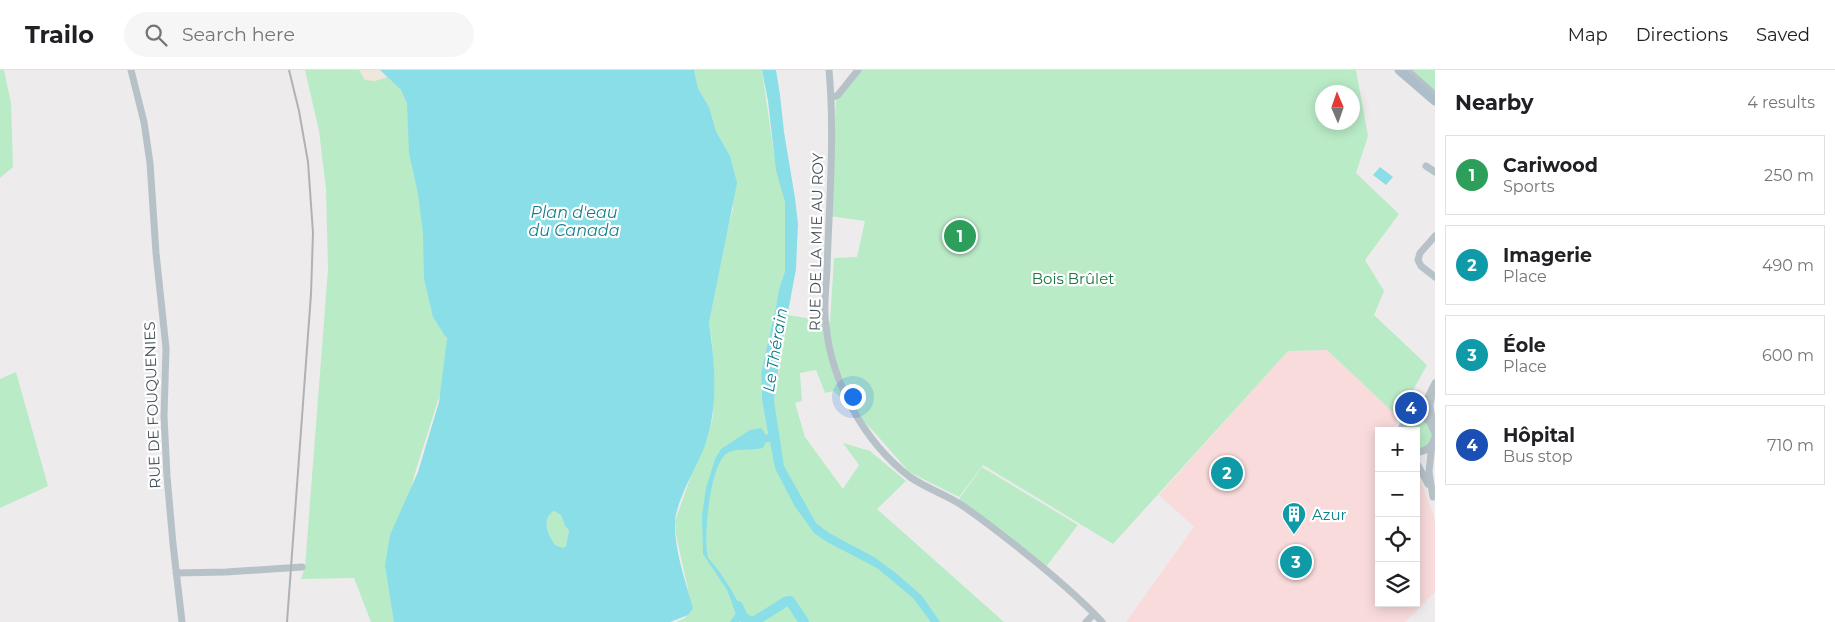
<!DOCTYPE html>
<meta charset="utf-8">
<style>
:root{--surface:#fff;--page:#f6f6f6;--text:#202124;--muted:#757577;--line:#e0e0e0;--accent:#7c3aed}
body{margin:0;font-family:Montserrat,sans-serif;background:var(--page);color:var(--text)}
.controls{position:absolute;right:15px;bottom:15px;display:grid;overflow:hidden;border-radius:0px;box-shadow:0 2px 12px #0003}
.controls button{width:45px;height:45px;display:grid;place-items:center;padding:0;border:0;border-bottom:1px solid var(--line);background:var(--surface);color:var(--text);font:25px sans-serif}
.compass{position:absolute;left:1315px;top:15px;width:45px;height:45px;border-radius:50%;background:var(--surface);box-shadow:0 2px 12px #0003;rotate:358deg}
.you{position:absolute;left:852px;top:326px;width:18px;height:18px;margin:-12px;border:4px solid #fff;border-radius:50%;background:#1a73e8;box-shadow:0 0 0 8px #1a73e833}
.badge{display:grid;place-items:center;width:32px;height:32px;border-radius:50%;background:var(--accent);color:#fff;font-size:16px;font-weight:700}
.pin{position:absolute;translate:-50% -50%;border:2px solid #fff;box-shadow:0 1px 5px #0006}
.list{margin:0;padding:0;list-style:none}
h2{display:flex;justify-content:space-between;align-items:center;height:65px;margin:0;padding:0 20px;font-size:21px}
h2 small{font-size:16px;font-weight:400;color:var(--muted)}
.list li{display:grid;grid-template-columns:32px 1fr auto;gap:15px;align-items:center;box-sizing:border-box;height:80px;margin:0 10px 10px;padding:0 10px;border:1px solid var(--line);border-radius:0px}
.list b{display:block;font-size:19px;white-space:nowrap}
.list p{margin:0;font-size:16px;white-space:nowrap;color:var(--muted)}
.list em{font-size:16px;font-style:normal;color:var(--muted)}
.icon{flex:none;width:28px;height:28px;fill:none;stroke:currentColor;stroke-width:2;stroke-linecap:round;stroke-linejoin:round}
.map{position:relative;flex:none;width:1435px;height:552px;overflow:hidden}
header{display:flex;align-items:center;gap:30px;box-sizing:border-box;height:70px;padding:0 25px;background:var(--surface);border-bottom:1px solid var(--line)}
header strong{font-size:24px}
nav{display:flex;gap:28px;margin-inline-start:auto;font-size:18px}
.search{width:350px;height:45px;background:var(--page);display:flex;align-items:center;gap:12px;box-sizing:border-box;padding:0 18px;border-radius:28px;color:var(--muted);font-size:19px}
main{display:flex}
aside{flex:1;background:var(--surface)}
.map>svg:first-child{display:block}
.medical{fill:#f9dbdc}
.green{fill:#baebc7;fill-rule:evenodd}
.sand{fill:#f0e7dc}
.water{fill:#89dee7;fill-rule:evenodd}
.lines{fill:none;stroke-linecap:round;stroke-linejoin:round}
.river{stroke:#89dee7;stroke-width:10}
.minor{stroke:#b7c2c8;stroke-width:7}
.major{stroke:#acbeca;stroke-width:9}
.rail{stroke:#aeb2b6;stroke-width:2}
.labels{text-anchor:middle;dominant-baseline:central;stroke-width:4.5;stroke-linejoin:round;paint-order:stroke}
.street-label{font-size:15px;fill:#455158;stroke:#fff}
.park-label{font-size:15px;fill:#1a743d;stroke:#fff}
.culture-label{font-size:15px;fill:#0d838f;stroke:#fff;text-anchor:start}
.water-label{font-size:16px;font-style:italic;fill:#127d88;stroke:#fff}
</style>
<header>
<strong>Trailo</strong>
<div class="search"><svg class="icon" aria-label="search" viewBox="0 0 24 24"><circle cx="10" cy="10" r="6"/><path d="M15 15l6 6"/></svg>Search here</div>
<nav><a>Map</a><a>Directions</a><a>Saved</a></nav>
</header>
<main>
<div class="map">
<svg width="1435" height="552" viewBox="0 0 1435 552">
<rect width="100%" height="100%" fill="#eeebec"/>
<!-- medical -->
<path class="medical" d="M1327,280L1398,347L1394,361H1379V533H1416V398L1435,449V522L1405,552H1126L1194,457L1159,425L1288,281Z"/>
<!-- green -->
<path class="green" d="M0,0H4L11,33L13,97L0,108Z
M305,0H380L401,20L408,37L420,122L428,213L447,271L448,299L414,406L394,496L400,552H371L354,508L301,509L305,497L328,199L326,119L319,61Z
M694,0H762L774,84L785,132V201L779,219L776,237L761,303L762,330L768,364L780,371L774,330L788,245L830,252L834,188L857,187L865,151L829,146L836,30L859,0H1356L1368,66L1356,103L1399,144L1365,190L1384,221L1374,245L1427,295L1398,347L1327,280L1288,281L1113,474L983,395L959,427L909,402L875,363L834,321L825,323L816,300L800,303L802,331L795,333L805,367L843,419L859,395L843,373L870,381L906,411L877,439L1004,552H676L685,548L690,541L689,524L676,465L675,451L691,406L708,366L713,346L714,307L712,271L709,253L727,161L733,138L730,86L716,61L709,37L698,18ZM1322,22H1352V52H1322Z
M1412,0H1435V21Z
M16,302L48,416L0,438V309Z
M1413,349L1425,351L1433,363L1428,376L1416,380V361H1402Z
M982,397L1078,455L1045,498L959,429Z
M554,441L561,445L565,456L569,460L566,476L563,478L555,475C549,465 540,450 554,441Z"/>
<!-- sand -->
<path class="sand" d="M359,0H380L388,7L375,11L365,10Z"/>
<!-- water -->
<path class="water" d="M380,0H694L698,18L709,37L716,61L730,86L737,113L709,253C715,293 719,339 704,378C696,398 676,431 675,452C674,479 686,513 693,538L688,545L670,552H394L385,495L390,465L418,402L439,332L447,269L433,247L424,208L423,163L418,124L409,83L407,34L401,20ZM554,441L561,445L565,456L569,460L566,476L563,478L555,475C549,465 540,450 554,441Z
M762,0H776L780,25L784,62L795,128L798,154L796,199L782,274L774,330L784,396L816,453L829,463L874,487L897,504L922,526L940,552H931L913,528L877,498L827,472L814,463L794,435L775,398L770,372H766L763,378C752,381 740,378 729,382C710,390 704,464 707,482L708,488C721,502 730,517 739,534C741,539 745,542 746,547L739,552H730L736,543L727,520L703,484L702,445L706,418L715,389L721,379L750,360L761,358L766,365L768,364L762,330L761,303L776,237L779,219L785,201V132L776,100L768,31Z
M1380,97L1393,107L1386,115L1373,105Z"/>
<g class="lines">
<!-- river -->
<path class="river" d="M738,536C742,545 744,552 755,551L785,532L790,531L804,552"/>
<!-- minor -->
<path class="minor" d="M131,0L144,52L150,93L156,183L166,278L164,346L167,406L173,474L182,552
M829,0C835,66 829,133 827,200C826,218 823,238 826,256C832,313 864,372 910,407C926,418 944,424 960,434C981,448 1001,464 1020,479C1049,502 1077,525 1102,552
M1407,0L1435,25
M831,28L838,25L858,0
M1426,96L1435,102
M1435,166L1420,183L1418,190L1421,196L1435,207
M1432,324L1430,336L1433,355
M1412,347L1425,333L1435,313
M1400,361C1405,348 1417,343 1429,351L1435,363
M1432,374L1429,402L1433,427
M1416,382C1427,382 1433,376 1435,366
M1416,392L1428,414
M176,503L226,502L302,497
M1086,552L1094,544"/>
<!-- major -->
<path class="major" d="M1399,0L1435,31"/>
<!-- rail -->
<path class="rail" d="M287,552L311,224L313,163L308,92L299,41L289,0"/>
</g>
<!-- icons -->
<defs>
<g id="building-pin" transform="scale(1.25)"><path d="M0 17L-7.5 6A9.5 9.5 0 1 1 7.5 6Z" fill="#0f9aa8" stroke="#fff"/><path d="M-4-6H4V6H1V3H-1V6H-4ZM-2.5-4.3h1.7v1.8h-1.7ZM.8-4.3h1.7v1.8H.8ZM-2.5-1h1.7V.8h-1.7ZM.8-1h1.7V.8H.8Z" fill="#fff"/></g>
</defs>
<g fill-rule="evenodd">
<use href="#building-pin" x="1294" y="444"/>
</g>
<g class="labels">
<!-- street labels -->
<g class="street-label">
<text transform="translate(816 172) rotate(-89)">RUE DE LA MIE AU ROY</text>
<text transform="translate(152 335) rotate(-92)">RUE DE FOUQUENIES</text>
</g>
<!-- park labels -->
<g class="park-label">
<text x="1073" y="208">Bois Brûlet</text>
</g>
<!-- culture labels -->
<g class="culture-label">
<text x="1312" y="444">Azur</text>
</g>
<!-- water labels -->
<g class="water-label">
<text x="574" y="142">Plan d'eau<tspan x="574" dy="18">du Canada</tspan></text>
<text transform="translate(775 280) rotate(-81)">Le Thérain</text>
</g>
</g>
</svg>
<div class="controls">
<button>+</button>
<button>−</button>
<button><svg class="icon" aria-label="locate" viewBox="0 0 24 24"><circle cx="12" cy="12" r="6"/><path d="M12 2v4M12 18v4M2 12h4M18 12h4"/></svg></button>
<button><svg class="icon" aria-label="layers" viewBox="0 0 24 24"><path d="M12 4l9 5-9 5-9-5zM3 14l9 5 9-5"/></svg></button>
</div>
<svg class="compass" viewBox="-18 -18 36 36"><path d="M0-13l5 13h-10z" fill="#e53935"/><path d="M0 13l5-13h-10z" fill="#757577"/></svg>
<div class="you"></div>
<div class="pin badge" style="left:960px;top:166px;background:#2e9e5b">1</div>
<div class="pin badge" style="left:1227px;top:403px;background:#0f9aa8">2</div>
<div class="pin badge" style="left:1296px;top:492px;background:#0f9aa8">3</div>
<div class="pin badge" style="left:1411px;top:338px;background:#1a4fb4">4</div>
</div>
<aside>
<h2>Nearby<small>4 results</small></h2>
<ul class="list">
<li><span class="badge" style="background:#2e9e5b">1</span><div><b>Cariwood</b><p>Sports</p></div><em>250 m</em></li>
<li><span class="badge" style="background:#0f9aa8">2</span><div><b>Imagerie</b><p>Place</p></div><em>490 m</em></li>
<li><span class="badge" style="background:#0f9aa8">3</span><div><b>Éole</b><p>Place</p></div><em>600 m</em></li>
<li><span class="badge" style="background:#1a4fb4">4</span><div><b>Hôpital</b><p>Bus stop</p></div><em>710 m</em></li>
</ul>
</aside>
</main>
